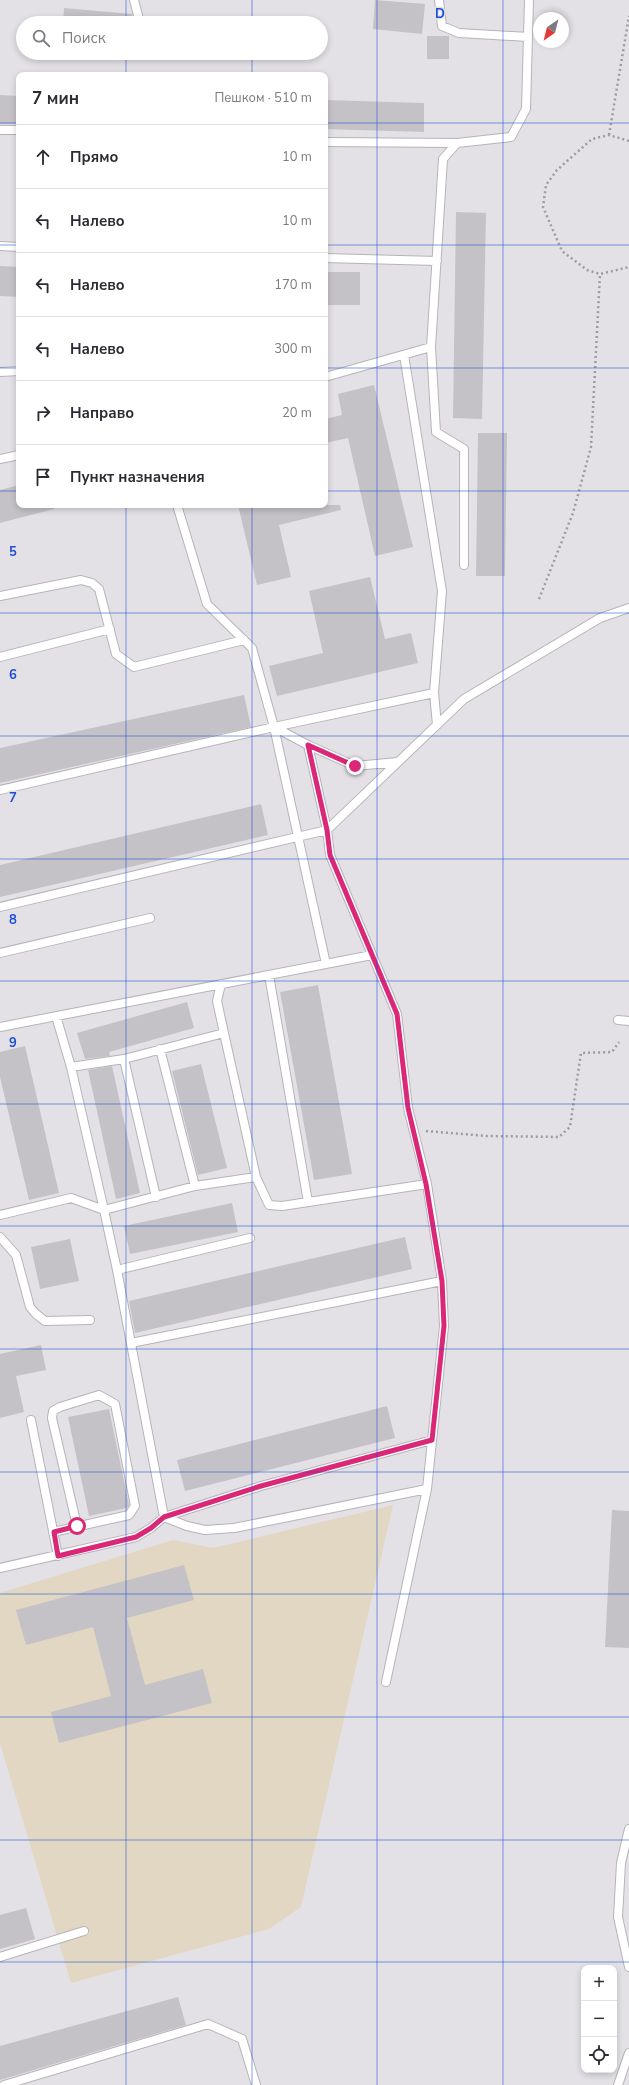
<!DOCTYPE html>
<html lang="ru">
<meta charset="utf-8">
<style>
:root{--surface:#fff;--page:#f2f2f3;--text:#2b2b33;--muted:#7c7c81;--line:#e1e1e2}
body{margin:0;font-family:"Nunito Sans",sans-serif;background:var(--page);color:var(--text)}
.controls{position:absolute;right:12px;bottom:12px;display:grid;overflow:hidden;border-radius:8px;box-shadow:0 2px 6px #0003}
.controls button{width:36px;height:36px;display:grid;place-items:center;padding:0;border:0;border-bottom:1px solid var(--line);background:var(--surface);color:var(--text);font:20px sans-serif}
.compass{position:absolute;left:533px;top:12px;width:36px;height:36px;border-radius:50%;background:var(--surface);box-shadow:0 2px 6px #0003;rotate:215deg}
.stop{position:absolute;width:12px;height:12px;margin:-9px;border:3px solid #db2777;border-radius:50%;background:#fff}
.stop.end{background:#db2777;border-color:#fff;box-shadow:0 1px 4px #0008}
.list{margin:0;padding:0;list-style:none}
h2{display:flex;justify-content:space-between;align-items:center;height:52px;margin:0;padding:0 16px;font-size:17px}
h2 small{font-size:13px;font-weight:400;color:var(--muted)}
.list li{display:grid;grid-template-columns:26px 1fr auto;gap:12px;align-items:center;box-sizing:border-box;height:64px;padding:0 16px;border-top:1px solid var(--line)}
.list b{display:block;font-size:15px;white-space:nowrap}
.list em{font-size:13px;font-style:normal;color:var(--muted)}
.icon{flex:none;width:22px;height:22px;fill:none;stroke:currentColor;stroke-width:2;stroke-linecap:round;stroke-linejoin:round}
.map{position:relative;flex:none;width:629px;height:2085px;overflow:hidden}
.search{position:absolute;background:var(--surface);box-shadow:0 2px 6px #0003;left:16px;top:16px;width:312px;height:44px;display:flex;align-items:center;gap:10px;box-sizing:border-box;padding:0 14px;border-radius:22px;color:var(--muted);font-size:15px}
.panel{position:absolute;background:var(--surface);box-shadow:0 2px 6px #0003;left:16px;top:72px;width:312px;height:436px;border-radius:8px}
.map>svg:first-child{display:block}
.education{fill:#e1d7c2}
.building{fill:#c4c2c7}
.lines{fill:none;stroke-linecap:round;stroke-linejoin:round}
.lane-casing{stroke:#b6b4b9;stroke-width:10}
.path{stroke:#9d9b9f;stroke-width:2.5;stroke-dasharray:2 3;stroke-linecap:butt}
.lane{stroke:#fff;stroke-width:8}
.route{stroke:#db2777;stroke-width:5}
.grid{fill:none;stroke:#1d4ed8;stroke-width:1;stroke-opacity:0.55}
.grid-label{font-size:13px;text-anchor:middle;font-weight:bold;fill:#1d4ed8;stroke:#e3e1e6;stroke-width:3;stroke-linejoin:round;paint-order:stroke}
</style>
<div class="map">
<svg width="629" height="2085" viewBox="0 0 629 2085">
<rect width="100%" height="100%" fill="#e3e1e6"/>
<!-- education -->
<path class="education" d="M393,1505L301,1907L269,1929L71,1983L0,1743V1593L173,1540L213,1548Z"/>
<!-- building -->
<path class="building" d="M375,0L425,4L422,34L373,29Z
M64,8L132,14V23H63Z
M427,36H449V59H427Z
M0,95L19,96V124H0Z
M325,100L424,103V132L325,129Z
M456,212L486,213L482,419L453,418Z
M0,266L19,267V297L0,296Z
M325,272H360V305H325Z
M374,385L413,547L375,556L348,438L325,443V419L342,415L338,394Z
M478,433H507L505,576H476Z
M19,485V505H54V509L0,523V490Z
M238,505H340L341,510L279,525L291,577L257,585Z
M370,577L385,639L411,633L418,663L277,696L269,666L323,653L309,591Z
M244,695L251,727L0,783V748Z
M261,804L268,835L0,897V865Z
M318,985L352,1174L314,1180L280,992Z
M187,1002L194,1028L109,1052L110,1056L85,1059L77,1033Z
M25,1046L59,1193L29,1200L0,1077V1052Z
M201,1064L227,1168L198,1175L172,1071Z
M112,1066L140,1193L116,1199L88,1070Z
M232,1203L238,1232L130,1254L124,1226Z
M405,1237L412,1269L135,1333L129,1301Z
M70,1239L79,1281L40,1289L31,1247Z
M41,1345L46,1370L16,1376L24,1412L0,1418V1354Z
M387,1406L395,1438L185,1491L177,1460Z
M109,1409L129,1505L127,1508L89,1516L68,1417Z
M612,1510L629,1511V1648L605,1647Z
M184,1565L194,1600L127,1618L145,1685L203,1669L212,1703L59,1743L51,1712L111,1696L93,1627L26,1645L16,1610Z
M26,1908L35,1939L0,1949V1915Z
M178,1997L186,2025L0,2080V2046Z"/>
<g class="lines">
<!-- lane casing -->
<g class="lane-casing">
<path id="lane" d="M134,0L140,23
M439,0L442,26L459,33L528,37
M0,130H19
M325,142L457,143
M0,246L19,247
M325,258L437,261
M404,355L442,591L434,693L437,725
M0,372L19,371
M325,377L431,347
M0,459L19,455
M464,565V449L436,432L431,347L443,159L457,143L511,137L526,109L529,0
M0,596L81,580L92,583L99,589L116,654L134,667L244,640
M0,657L110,629
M274,727L326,964
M308,745L355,766L398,762
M0,790L274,727L434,693
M0,907L327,830L464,699L600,618L629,608
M0,953L150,918
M269,975L308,1202
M221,984L217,1001L224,1033L256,1177L269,1205L282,1206L427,1184
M56,1016L71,1067L104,1210L195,1186L256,1177
M618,1020L629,1021
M0,1027L372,955
M160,1049L195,1186
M71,1067L124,1059
M156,1197L124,1059L224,1033
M0,1215L71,1198L104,1210L117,1270L164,1517L151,1528L136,1537L0,1568
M0,1237L16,1255L30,1307L36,1314L45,1321L90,1320
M117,1270L250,1238
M131,1343L442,1281
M31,1420L58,1556
M164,1517L187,1526L205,1530L234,1528L427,1489L444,1326L442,1281L427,1184L408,1108L397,1014L330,855L327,830L308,745L274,727L252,648L207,604L177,505
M164,1517L261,1486L432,1440
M53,1532L129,1515L135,1506L115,1404L99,1395L60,1407L53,1411L52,1418L77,1526
M386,1682L427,1489
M629,1829L621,1863L618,1917L629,1967
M0,1957L84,1931
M4,2085L208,2024L242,2039L256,2085
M618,2085L629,2053"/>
</g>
<!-- path -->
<path class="path" d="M609,135L629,16
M629,141L609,135L592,139L557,170L546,185L543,207L562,251L587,270L600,274L629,267
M539,599L573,513L591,447L600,274
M426,1131L487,1136L559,1137L570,1127L581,1053L612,1052L619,1042"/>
<!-- lane -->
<use href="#lane" class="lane"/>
</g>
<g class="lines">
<!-- route -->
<path class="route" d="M77,1526L54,1532L58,1556L136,1537L151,1528L164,1517L261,1486L432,1440L444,1326L442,1281L426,1184L408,1108L397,1014L330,855L327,830L308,745L355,766"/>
</g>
<!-- grid -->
<path class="grid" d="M126,0V23M252,0V23M377,0V2085M503,0V2085M126,53V75M252,53V75M0,123H19M325,123H629M0,245H19M325,245H629M0,368H19M325,368H629M0,491H19M325,491H629M126,505V2085M252,505V2085M0,613H629M0,736H629M0,859H629M0,981H629M0,1104H629M0,1226H629M0,1349H629M0,1472H629M0,1594H629M0,1717H629M0,1840H629M0,1962H629"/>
<g class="grid-label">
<text x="440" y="18">D</text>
<text x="13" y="556">5</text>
<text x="13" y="679">6</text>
<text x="13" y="802">7</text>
<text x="13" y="924">8</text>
<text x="13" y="1047">9</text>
</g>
</svg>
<div class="controls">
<button>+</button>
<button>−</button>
<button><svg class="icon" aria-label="locate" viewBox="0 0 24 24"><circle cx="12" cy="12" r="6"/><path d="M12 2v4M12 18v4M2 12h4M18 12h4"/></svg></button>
</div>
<svg class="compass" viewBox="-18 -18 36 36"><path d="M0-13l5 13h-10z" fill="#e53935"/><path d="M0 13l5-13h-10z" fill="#7c7c81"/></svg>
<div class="stop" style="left:77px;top:1526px"></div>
<div class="stop end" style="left:355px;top:766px"></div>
<div class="search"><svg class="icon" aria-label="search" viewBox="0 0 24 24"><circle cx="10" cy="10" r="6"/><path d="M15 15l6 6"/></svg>Поиск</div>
<section class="panel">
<h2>7 мин<small>Пешком · 510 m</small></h2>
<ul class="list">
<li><svg class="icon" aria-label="ahead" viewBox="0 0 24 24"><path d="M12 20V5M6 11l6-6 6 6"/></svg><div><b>Прямо</b></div><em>10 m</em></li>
<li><svg class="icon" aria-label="left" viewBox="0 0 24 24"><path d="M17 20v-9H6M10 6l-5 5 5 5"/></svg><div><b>Налево</b></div><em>10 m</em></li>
<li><svg class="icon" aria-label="left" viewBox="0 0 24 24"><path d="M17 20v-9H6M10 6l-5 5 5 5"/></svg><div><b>Налево</b></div><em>170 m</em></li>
<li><svg class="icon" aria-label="left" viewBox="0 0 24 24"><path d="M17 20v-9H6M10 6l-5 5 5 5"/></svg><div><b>Налево</b></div><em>300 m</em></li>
<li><svg class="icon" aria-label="right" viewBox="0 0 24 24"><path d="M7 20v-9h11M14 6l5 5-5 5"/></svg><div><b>Направо</b></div><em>20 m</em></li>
<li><svg class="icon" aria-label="arrive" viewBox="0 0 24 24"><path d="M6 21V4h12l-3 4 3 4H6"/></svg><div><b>Пункт назначения</b></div></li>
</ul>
</section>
</div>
